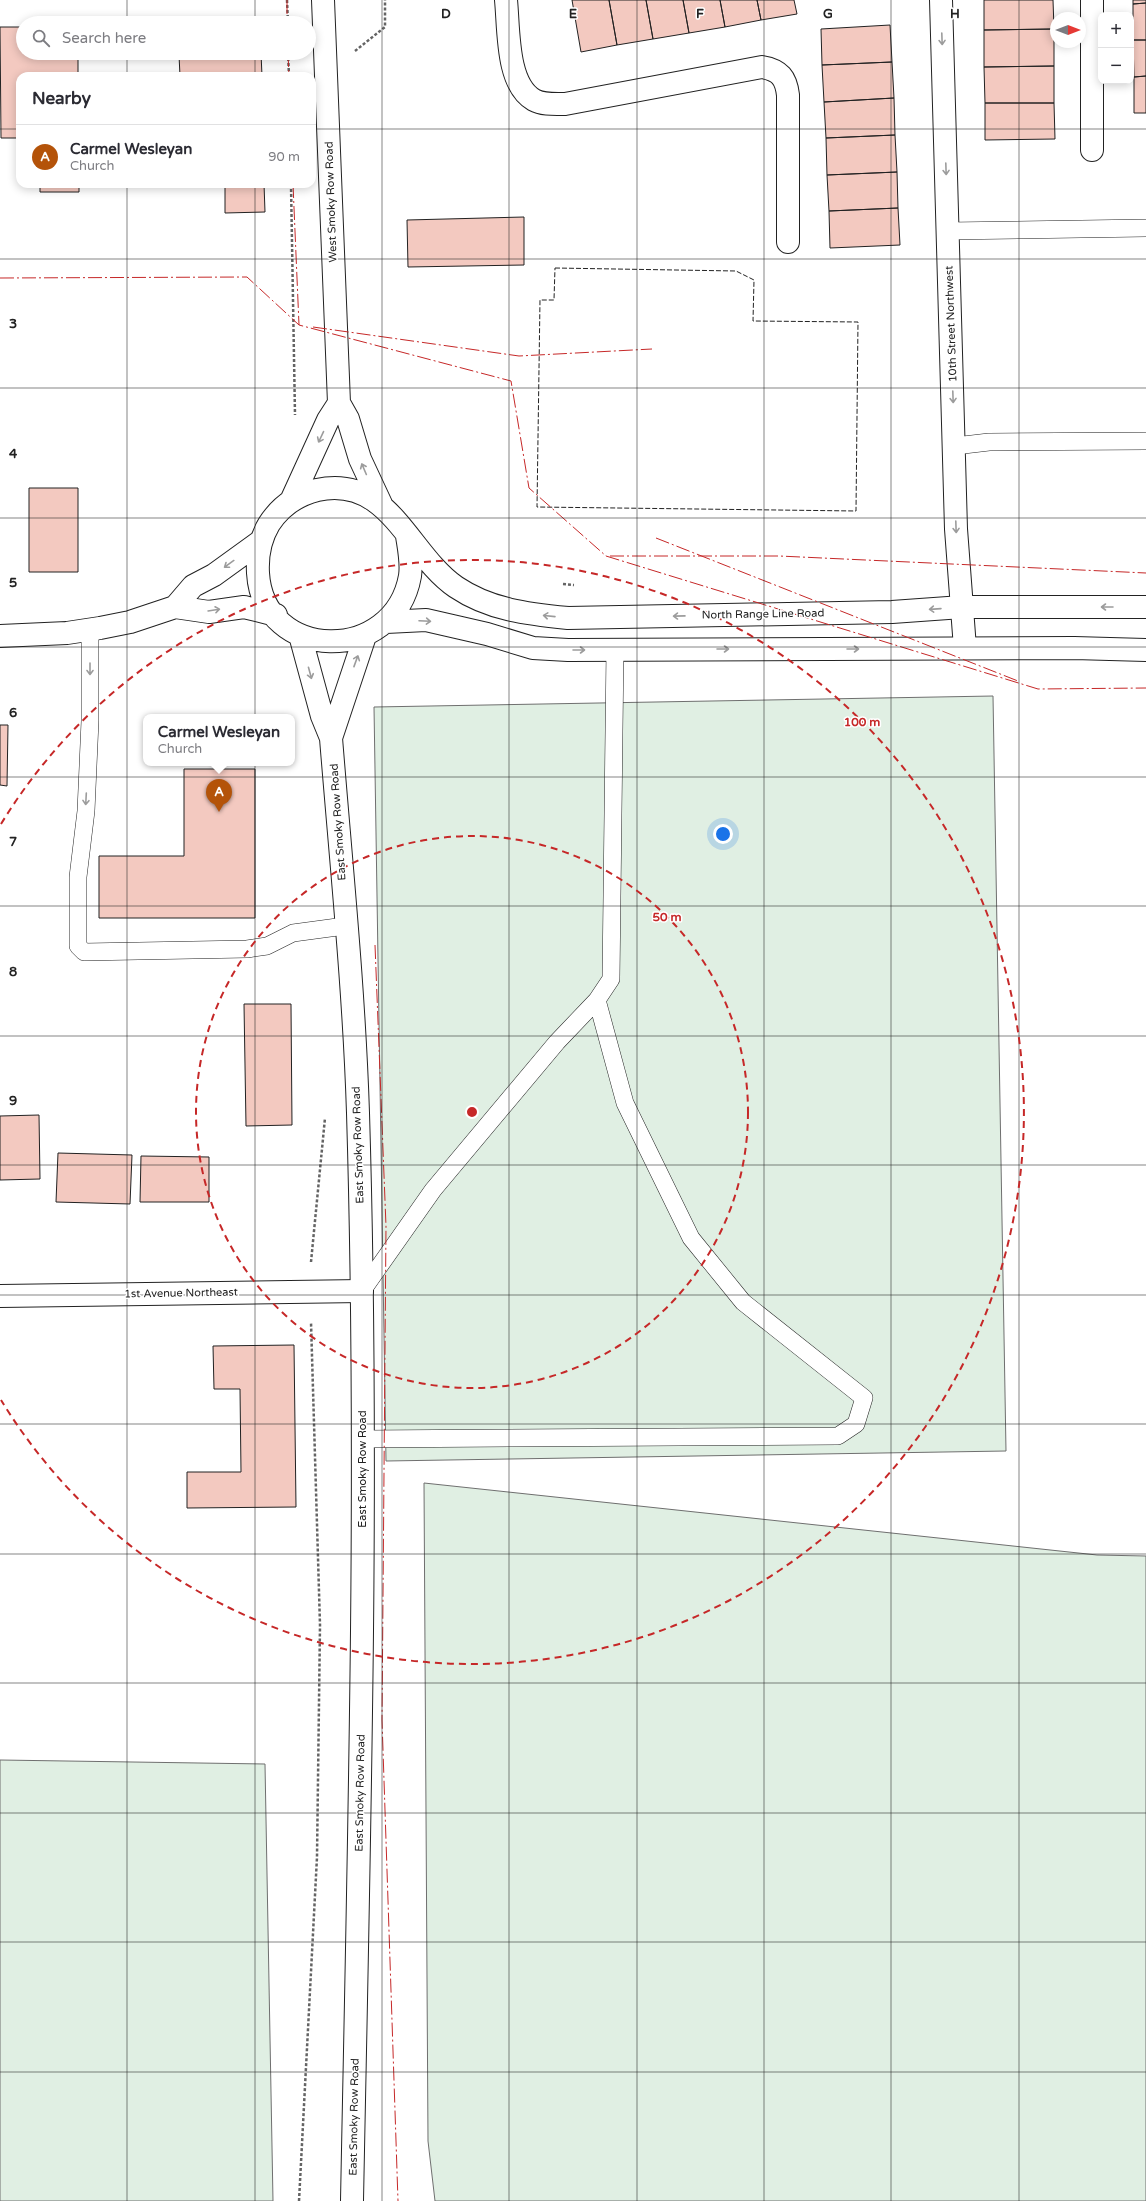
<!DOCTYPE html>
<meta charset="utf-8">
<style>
:root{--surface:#fff;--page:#f7f7f7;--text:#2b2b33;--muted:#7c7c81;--line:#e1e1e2;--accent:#b45309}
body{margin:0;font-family:"Varela Round",sans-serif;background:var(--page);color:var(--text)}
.controls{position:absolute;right:12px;top:12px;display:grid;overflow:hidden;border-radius:8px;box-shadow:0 2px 10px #0003}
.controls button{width:36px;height:36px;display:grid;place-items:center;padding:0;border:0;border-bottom:1px solid var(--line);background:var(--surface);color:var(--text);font:20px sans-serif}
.compass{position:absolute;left:1050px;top:12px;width:36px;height:36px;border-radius:50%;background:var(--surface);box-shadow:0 2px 10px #0003;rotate:90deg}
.you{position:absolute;left:723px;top:834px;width:14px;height:14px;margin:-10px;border:3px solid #fff;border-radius:50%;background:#1a73e8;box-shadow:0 0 0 6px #1a73e833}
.badge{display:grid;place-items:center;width:26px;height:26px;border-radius:50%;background:var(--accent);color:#fff;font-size:13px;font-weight:700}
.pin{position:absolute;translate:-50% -33px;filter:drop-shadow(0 1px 2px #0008)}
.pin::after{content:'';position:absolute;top:21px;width:14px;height:12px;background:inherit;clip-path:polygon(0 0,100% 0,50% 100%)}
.popup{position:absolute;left:143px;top:714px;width:152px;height:52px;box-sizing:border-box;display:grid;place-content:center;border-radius:8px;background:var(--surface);filter:drop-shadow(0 1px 3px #0005);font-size:13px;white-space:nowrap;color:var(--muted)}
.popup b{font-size:15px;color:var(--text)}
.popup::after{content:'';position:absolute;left:50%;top:100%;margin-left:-8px;border:8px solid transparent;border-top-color:var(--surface)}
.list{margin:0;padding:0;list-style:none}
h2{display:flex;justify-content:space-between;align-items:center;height:52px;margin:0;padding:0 16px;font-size:17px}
h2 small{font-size:13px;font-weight:400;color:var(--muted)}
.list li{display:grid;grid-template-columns:26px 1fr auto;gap:12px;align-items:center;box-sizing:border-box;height:64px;padding:0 16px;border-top:1px solid var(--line)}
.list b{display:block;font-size:15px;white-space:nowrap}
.list p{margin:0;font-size:13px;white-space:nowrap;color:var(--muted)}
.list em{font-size:13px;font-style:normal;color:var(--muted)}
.icon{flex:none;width:22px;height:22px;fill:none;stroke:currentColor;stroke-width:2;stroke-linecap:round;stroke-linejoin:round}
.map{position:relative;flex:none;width:1146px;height:2201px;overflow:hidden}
.search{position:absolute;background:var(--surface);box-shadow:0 2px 10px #0003;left:16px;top:16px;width:300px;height:44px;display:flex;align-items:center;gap:10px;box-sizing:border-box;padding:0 14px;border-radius:22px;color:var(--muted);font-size:15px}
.panel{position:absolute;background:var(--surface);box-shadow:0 2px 10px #0003;left:16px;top:72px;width:300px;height:116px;border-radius:12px}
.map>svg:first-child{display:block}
.green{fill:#e0efe3;stroke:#6f6f6f}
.building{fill:#f3c9c0;stroke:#222}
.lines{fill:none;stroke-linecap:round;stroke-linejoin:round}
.lane-casing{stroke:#222;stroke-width:18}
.street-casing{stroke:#222;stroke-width:24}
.secondary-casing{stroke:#222;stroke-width:24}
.path{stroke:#646464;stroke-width:2.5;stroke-dasharray:3 2;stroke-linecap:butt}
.lane{stroke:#fff;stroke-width:17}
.street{stroke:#fff;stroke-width:22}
.secondary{stroke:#fff;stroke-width:22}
.fence{stroke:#222;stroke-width:1;stroke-dasharray:5 2;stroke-linecap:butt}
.power{stroke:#c62828;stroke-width:1;stroke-dasharray:14 3 2 3;stroke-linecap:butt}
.oneway{stroke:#9c9c9c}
.grid{fill:none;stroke:#222;stroke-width:1;stroke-opacity:0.55}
.ring{fill:none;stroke:#c62828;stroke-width:2;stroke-dasharray:7 5}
.labels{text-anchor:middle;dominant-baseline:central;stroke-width:3;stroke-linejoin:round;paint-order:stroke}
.street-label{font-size:11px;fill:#222;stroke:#fff}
.grid-label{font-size:13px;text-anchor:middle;font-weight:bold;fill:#222;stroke:#fff;stroke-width:3;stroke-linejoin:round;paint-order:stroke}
.centre{fill:#c62828;stroke:#fff;stroke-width:2}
.ring-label{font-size:12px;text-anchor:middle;font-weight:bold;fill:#c62828;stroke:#fff;stroke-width:3;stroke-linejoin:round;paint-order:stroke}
</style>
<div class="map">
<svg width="1146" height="2201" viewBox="0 0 1146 2201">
<rect width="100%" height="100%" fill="#fff"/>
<!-- green -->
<path class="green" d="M993,696L1006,1451L386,1461L374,707Z
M424,1483L1097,1555L1146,1556V2201H435L428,2141Z
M0,1760L265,1764L273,2201H0Z"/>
<!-- building -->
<path class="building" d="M572,0H609L617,45L581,52Z
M609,0H646L653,39L617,45Z
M646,0H683L689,33L653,39Z
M683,0H720L725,27L689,33Z
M720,0H757L761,20L725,27Z
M757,0H794L797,14L761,20Z
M984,0H1053L1054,29L984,30Z
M1133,0H1146V3L1133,4Z
M1146,3V40H1133V4Z
M890,25L892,62L822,65L821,29Z
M0,27H23V53H78V76H20V138H1Z
M1054,29V66L984,67V30Z
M1133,40H1146V76L1134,77Z
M261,53L262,76H180L179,55Z
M892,62L894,98L824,102L822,65Z
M1054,66V103H985L984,67Z
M1146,76V113H1134V77Z
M894,98L895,135L826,138L824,102Z
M985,103H1054L1055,139L985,140Z
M895,135L897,172L827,175L826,138Z
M897,172L898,208L829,211L827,175Z
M40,184H79V192H40Z
M225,184H264L265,212L225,213Z
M898,208L900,245L830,248L829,211Z
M524,217V265L408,267L407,220Z
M29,488H78V572H29Z
M0,725H8L7,786L0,785Z
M184,769H255V918H99V856H184Z
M244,1004H291L292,1125L246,1126Z
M39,1115L40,1179L0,1180V1116Z
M58,1153L132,1155L130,1204L56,1202Z
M141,1156L209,1157V1202H140Z
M294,1345L296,1507L187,1508V1472H241L240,1389H214L213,1346Z"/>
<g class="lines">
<!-- lane casing -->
<g class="lane-casing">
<path id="lane" d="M947,231L1146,228
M955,446L989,442L1146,441
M90,630V721L86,811L78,877V946L84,952L247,949L267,946L293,933L345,926
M362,1291L433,1190L557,1042L597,1000L611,979L615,649
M363,1439L838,1436L856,1424L864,1398L743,1302L691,1238L625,1103L597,1000"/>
</g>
<!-- street casing -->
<g class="street-casing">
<path id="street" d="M506,0C509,29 506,84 534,100C543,105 555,104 565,104L762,67C780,70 786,78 788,95V242
M941,0L956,529L965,648
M1092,150V0
M0,1296L362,1291"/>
</g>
<!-- secondary casing -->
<g class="secondary-casing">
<path id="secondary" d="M323,0L339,403L348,419L360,459L381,504
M291,501L328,420L339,403
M407,536C409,549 412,563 410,576C394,665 263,662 258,573C257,555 260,539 269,524C280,507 297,495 317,490C389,474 408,554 456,587C490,610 528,614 568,618L892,612L962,607H1146
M175,607L193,586L214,575L261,541
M386,622L426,620L487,634L533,648L568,650L1074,648L1146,650
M300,635L322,716L331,738C341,863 354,988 358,1113C369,1475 359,1838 352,2201
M0,636L67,633L100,628L130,622L175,607L209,612L244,607L276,615
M331,738L365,636"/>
</g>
<!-- path -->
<path class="path" d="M287,0L288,23
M355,51L385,27V0
M288,53L289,76
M291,184L295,415
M563,584L574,585
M311,1262L325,1118
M299,2201L317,1857L320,1625L311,1322"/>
<!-- lane -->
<use href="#lane" class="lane"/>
<!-- street -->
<use href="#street" class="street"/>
<!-- secondary -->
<use href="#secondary" class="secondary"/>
<!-- fence -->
<path class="fence" d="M555,268L736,271L754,280L753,321L858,322L856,511L537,507L540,300H554Z"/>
<!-- power -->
<path class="power" d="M287,0V23
M288,53L289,76
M293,184L299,325
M0,278L247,277L299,325L511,381L529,488L606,556L1038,689L1146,688
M313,327L519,356L652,349
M656,538L1018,681
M610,556H779L1146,573
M375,945L386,1226L382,1720L398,2201"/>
</g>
<!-- one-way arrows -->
<defs><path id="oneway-shaft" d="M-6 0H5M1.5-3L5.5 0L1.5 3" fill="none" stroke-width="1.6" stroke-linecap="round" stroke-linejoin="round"/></defs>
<g class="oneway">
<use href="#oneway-shaft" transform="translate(942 39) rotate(88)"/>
<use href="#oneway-shaft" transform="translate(946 169) rotate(88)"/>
<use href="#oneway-shaft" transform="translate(953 397) rotate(88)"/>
<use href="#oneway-shaft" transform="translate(321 437) rotate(115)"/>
<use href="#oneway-shaft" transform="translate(364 469) rotate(-113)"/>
<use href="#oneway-shaft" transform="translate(956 527) rotate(88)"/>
<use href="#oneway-shaft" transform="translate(229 564) rotate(144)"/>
<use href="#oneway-shaft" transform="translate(1107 607) rotate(-180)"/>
<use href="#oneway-shaft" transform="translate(935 609) rotate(176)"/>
<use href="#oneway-shaft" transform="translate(214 610) rotate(-9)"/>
<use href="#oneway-shaft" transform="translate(549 616) rotate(-174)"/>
<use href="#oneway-shaft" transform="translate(679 616) rotate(179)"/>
<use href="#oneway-shaft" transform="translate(425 621) rotate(3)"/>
<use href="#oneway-shaft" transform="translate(723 649)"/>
<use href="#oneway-shaft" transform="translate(853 649)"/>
<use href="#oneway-shaft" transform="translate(579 650)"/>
<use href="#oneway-shaft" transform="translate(356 661) rotate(-70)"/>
<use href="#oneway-shaft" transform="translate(90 669) rotate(90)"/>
<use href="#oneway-shaft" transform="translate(310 673) rotate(75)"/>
<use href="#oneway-shaft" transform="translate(86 799) rotate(93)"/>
</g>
<!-- grid -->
<path class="grid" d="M127,0V23M255,0V23M382,0V2201M509,0V2201M637,0V2201M764,0V2201M891,0V2201M1019,0V2201M127,53V76M255,53V76M0,129H20M312,129H1146M127,184V2201M255,184V2201M0,259H1146M0,388H1146M0,518H1146M0,647H1146M0,777H1146M0,906H1146M0,1036H1146M0,1165H1146M0,1295H1146M0,1424H1146M0,1554H1146M0,1683H1146M0,1813H1146M0,1942H1146M0,2072H1146"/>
<!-- distance rings -->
<g class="ring">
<circle cx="472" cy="1112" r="276"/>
<path d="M1 824A552 552 0 1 1 1 1400"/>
</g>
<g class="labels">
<!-- street labels -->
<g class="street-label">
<text transform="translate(331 202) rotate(-92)">West Smoky Row Road</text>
<text transform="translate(951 324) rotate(-92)">10th Street Northwest</text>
<text transform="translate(763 614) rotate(-1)">North Range Line Road</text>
<text transform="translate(338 822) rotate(-94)">East Smoky Row Road</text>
<text transform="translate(358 1145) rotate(-92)">East Smoky Row Road</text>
<text transform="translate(181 1293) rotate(-1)">1st Avenue Northeast</text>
<text transform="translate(362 1469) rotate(-90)">East Smoky Row Road</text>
<text transform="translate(360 1793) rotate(-89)">East Smoky Row Road</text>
<text transform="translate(354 2117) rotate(-89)">East Smoky Row Road</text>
</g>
</g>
<g class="grid-label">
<text x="446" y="18">D</text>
<text x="573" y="18">E</text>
<text x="700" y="18">F</text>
<text x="828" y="18">G</text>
<text x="955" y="18">H</text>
<text x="13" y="328">3</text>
<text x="13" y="458">4</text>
<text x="13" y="587">5</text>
<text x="13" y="717">6</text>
<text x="13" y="846">7</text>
<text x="13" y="976">8</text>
<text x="13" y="1105">9</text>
</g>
<circle cx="472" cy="1112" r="6" class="centre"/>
<g class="ring-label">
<text x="862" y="726">100 m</text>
<text x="667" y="921">50 m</text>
</g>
</svg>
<div class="controls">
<button>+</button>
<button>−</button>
</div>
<svg class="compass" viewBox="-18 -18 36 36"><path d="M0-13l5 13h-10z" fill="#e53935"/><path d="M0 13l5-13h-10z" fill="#7c7c81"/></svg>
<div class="you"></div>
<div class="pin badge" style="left:219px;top:812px">A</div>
<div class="popup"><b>Carmel Wesleyan</b>Church</div>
<div class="search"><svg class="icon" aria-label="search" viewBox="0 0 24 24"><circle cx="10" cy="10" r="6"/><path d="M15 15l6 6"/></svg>Search here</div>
<section class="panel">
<h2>Nearby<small></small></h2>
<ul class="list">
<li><span class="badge">A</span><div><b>Carmel Wesleyan</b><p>Church</p></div><em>90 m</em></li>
</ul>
</section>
</div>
